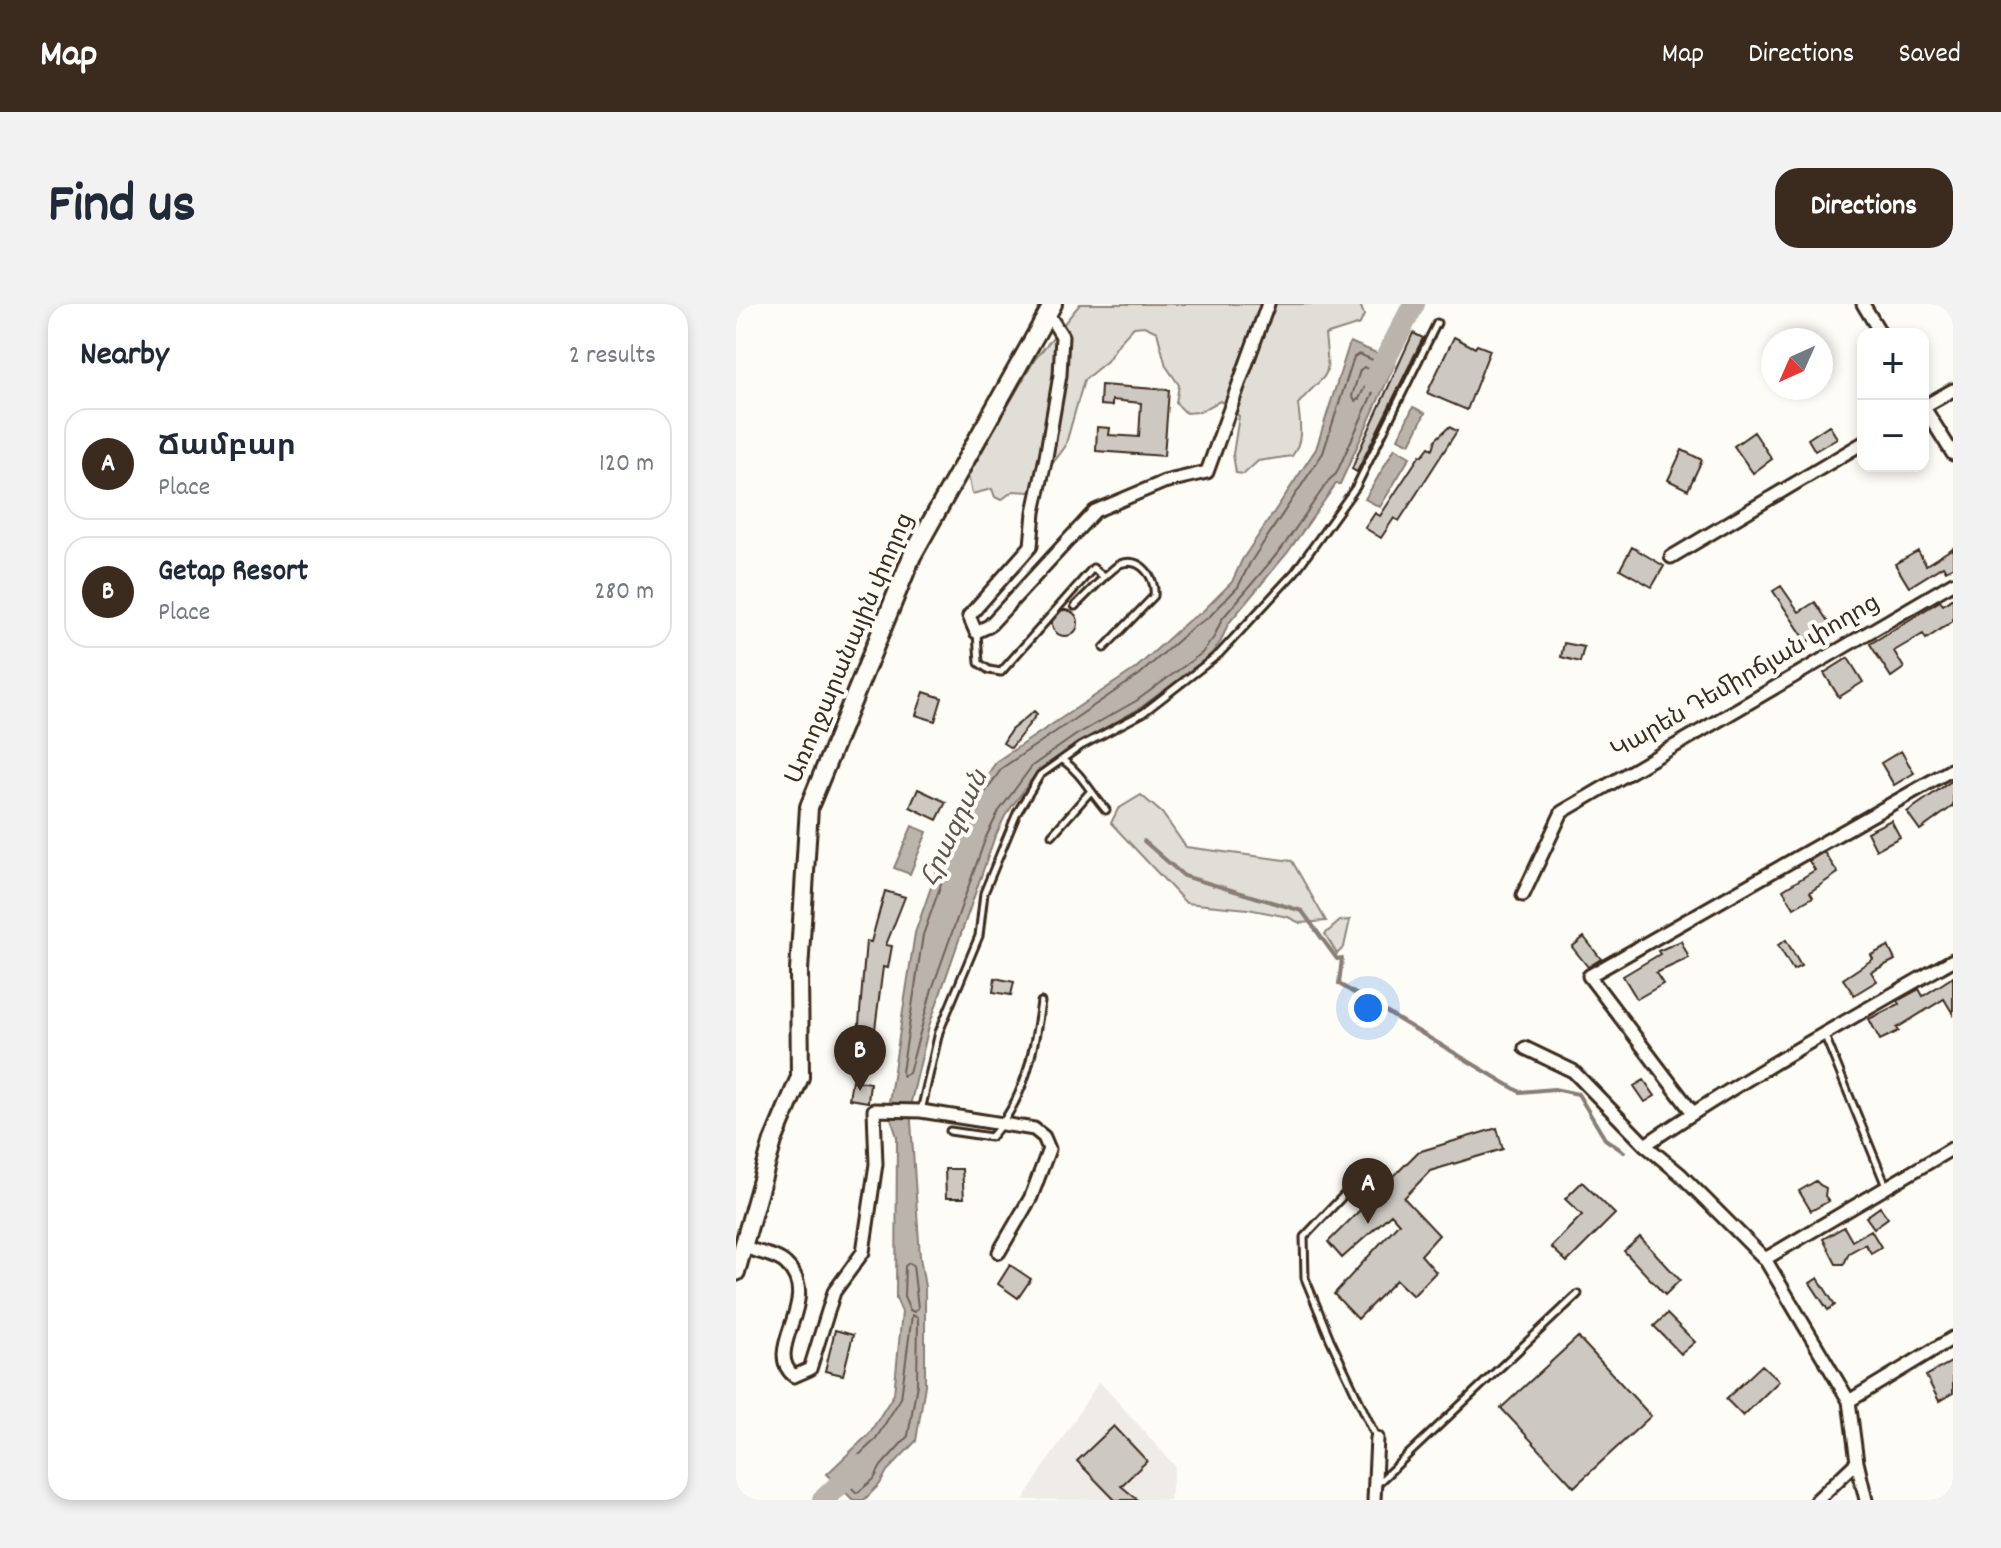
<!DOCTYPE html>
<meta charset="utf-8">
<style>
:root{--surface:#fff;--page:#f2f2f3;--text:#1f2937;--muted:#747a83;--line:#e0e1e3;--accent:#3b2a1e}
body{margin:0;font-family:Dekko,"Noto Sans Armenian",sans-serif;background:var(--page);color:var(--text)}
.controls{position:absolute;right:24px;top:24px;display:grid;overflow:hidden;border-radius:16px;box-shadow:0 4px 12px #0003}
.controls button{width:72px;height:72px;display:grid;place-items:center;padding:0;border:0;border-bottom:2px solid var(--line);background:var(--surface);color:var(--text);font:40px sans-serif}
.compass{position:absolute;left:1025px;top:24px;width:72px;height:72px;border-radius:50%;background:var(--surface);box-shadow:0 4px 12px #0003;rotate:225deg}
.you{position:absolute;left:632px;top:704px;width:28px;height:28px;margin:-20px;border:6px solid #fff;border-radius:50%;background:#1a73e8;box-shadow:0 0 0 12px #1a73e833}
.badge{display:grid;place-items:center;width:52px;height:52px;border-radius:50%;background:var(--accent);color:#fff;font-size:26px;font-weight:700}
.pin{position:absolute;translate:-50% -66px;filter:drop-shadow(0 2px 4px #0008)}
.pin::after{content:'';position:absolute;top:42px;width:28px;height:24px;background:inherit;clip-path:polygon(0 0,100% 0,50% 100%)}
.list{margin:0;padding:0;list-style:none}
h2{display:flex;justify-content:space-between;align-items:center;height:104px;margin:0;padding:0 32px;font-size:34px}
h2 small{font-size:26px;font-weight:400;color:var(--muted)}
.list li{display:grid;grid-template-columns:52px 1fr auto;gap:24px;align-items:center;box-sizing:border-box;height:112px;margin:0 16px 16px;padding:0 16px;border:2px solid var(--line);border-radius:24px}
.list b{display:block;font-size:30px;white-space:nowrap}
.list p{margin:0;font-size:26px;white-space:nowrap;color:var(--muted)}
.list em{font-size:26px;font-style:normal;color:var(--muted)}
.map{position:relative;flex:none;width:1217px;height:1196px;overflow:hidden;border-radius:24px}
header{display:flex;align-items:center;gap:48px;box-sizing:border-box;height:112px;padding:0 40px;background:var(--accent);color:#fff}
header strong{font-size:38px}
nav{display:flex;gap:44px;margin-inline-start:auto;font-size:28px}
.intro{display:flex;align-items:center;justify-content:space-between;box-sizing:border-box;height:192px;padding:0 48px}
h1{margin:0;font-size:56px}
.button{padding:20px 36px;border-radius:24px;background:var(--accent);color:#fff;font-size:28px;font-weight:700}
main{display:flex;gap:48px;padding:0 48px}
aside{flex:1;background:var(--surface);border-radius:24px;box-shadow:0 4px 12px #0003}
.map>svg:first-child{display:block}
.built{fill:#efece7}
.green{fill:#e1ded7;stroke:#8e847a;stroke-width:2}
.water{fill:#bbb4ad;stroke:#887d74;stroke-width:2}
.lines{fill:none;stroke-linecap:round;stroke-linejoin:round}
.shore{stroke:#6e6157;stroke-width:2}
.stream{stroke:#887d74;stroke-width:4}
.river{stroke:#bbb4ad;stroke-width:22}
.building{fill:#cdc8c2;stroke:#3b2a1e;stroke-width:2}
.lane-casing{stroke:#3b2a1e;stroke-width:11}
.street-casing{stroke:#3b2a1e;stroke-width:17}
.secondary-casing{stroke:#3b2a1e;stroke-width:22}
.lane{stroke:#fdfcf7;stroke-width:5}
.street{stroke:#fdfcf7;stroke-width:11}
.secondary{stroke:#fdfcf7;stroke-width:16}
.labels{text-anchor:middle;dominant-baseline:central;stroke-width:8;stroke-linejoin:round;paint-order:stroke}
.street-label{font-size:24px;fill:#3b2a1e;stroke:#fdfcf7}
.water-label{font-size:26px;font-style:italic;fill:#615349;stroke:#fdfcf7}
</style>
<header>
<strong>Map</strong>
<nav><a>Map</a><a>Directions</a><a>Saved</a></nav>
</header>
<div class="intro"><h1>Find us</h1><a class="button">Directions</a></div>
<main>
<aside>
<h2>Nearby<small>2 results</small></h2>
<ul class="list">
<li><span class="badge">A</span><div><b>Ճամբար</b><p>Place</p></div><em>120 m</em></li>
<li><span class="badge">B</span><div><b>Getap Resort</b><p>Place</p></div><em>280 m</em></li>
</ul>
</aside>
<div class="map">
<svg width="1217" height="1196" viewBox="0 0 1217 1196">
<rect width="100%" height="100%" fill="#fdfcf7"/>
<filter id="ink" filterUnits="userSpaceOnUse"><feTurbulence type="fractalNoise" baseFrequency=".0125" numOctaves="2"/><feDisplacementMap in="SourceGraphic" scale="16" xChannelSelector="R" yChannelSelector="G"/><feConvolveMatrix kernelMatrix="1 2 1 2 8 2 1 2 1" color-interpolation-filters="sRGB"/></filter>
<g filter="url(#ink)">
<!-- built -->
<path class="built" d="M363,1077L439,1162L434,1196H287Z"/>
<!-- green -->
<path class="green" d="M344,0H624L628,11L624,20L589,31C595,82 592,64 562,100C564,119 568,136 556,152L522,157L508,170L500,169L497,150L503,112L484,97L463,108L450,109L440,99L443,81L430,62L421,28L408,22L398,23L383,39L371,57L348,76L329,143L295,188L277,187L265,196L259,193L256,185L236,190L232,171L299,55Z
M405,491L426,509L450,543L556,557L590,617L564,619L552,613L512,605L450,599L375,519L382,505Z
M614,616L608,643L601,650L589,630L604,617Z"/>
<!-- water -->
<path class="water" d="M614,38L660,57L604,180H600L552,248L492,320L485,337L471,355L404,404L344,438L301,468L269,512L258,535L193,722L174,802L184,953L189,983V1081L180,1137L151,1167L144,1180L128,1196H117L91,1170L133,1130L158,1090L166,1008L160,994L161,833L152,805L179,629L207,549L225,509L261,457L399,365L452,317L466,308L496,278L506,256L580,145Z
M677,103L689,109L674,140L662,134Z
M659,144L674,153L644,203L629,195Z
M176,522L191,528L174,570L158,564Z"/>
<g class="lines">
<!-- shore -->
<path class="shore" d="M623,50L646,60L648,64L600,170L593,176L546,244L486,315L478,333L466,349L400,397L340,431L296,462L263,507L250,533L196,685L173,769L167,772L166,768L187,631L215,552L232,513L266,464L403,371L457,323L472,314L502,283L514,259L587,149L618,53Z
M628,63L634,66L635,70L623,95L619,97L616,92L624,66Z
M173,959L177,961L182,1004L178,1008L174,1006L168,992L169,962Z
M176,1011L182,1014L181,1080L172,1132L145,1162L138,1175L121,1189L107,1176L104,1169L139,1136L165,1094Z"/>
<!-- stream -->
<path class="stream" d="M408,537L448,572L566,607L601,655L606,654L603,680L784,788L818,785L842,790L869,835L888,848"/>
<!-- river -->
<path class="river" d="M638,77L678,0
M87,1196L123,1162"/>
</g>
<!-- building -->
<path class="building" d="M677,29L687,34L621,168L616,165L624,145Z
M718,33L739,44L741,41L754,46L731,106L691,89Z
M365,81L433,86L428,152L360,147L361,123L374,124L373,131L403,133L405,99L376,96V102L364,101Z
M1093,121L1101,134L1079,147L1072,135Z
M713,123L721,127L663,217L658,214L645,234L629,224L639,209L644,212L684,151L686,152L693,143L697,145L700,135Z
M1018,128L1036,155L1017,169L998,142Z
M946,146L966,156L952,186L932,176Z
M896,243L928,262L916,283L884,265Z
M1217,244V263L1210,267L1207,262L1173,283L1159,260L1182,247L1190,261Z
M1045,282L1063,308L1079,298L1095,322L1071,338L1037,287Z
M1217,294V317L1190,335L1187,330L1158,347L1168,364L1155,373L1134,340L1204,297L1207,301Z
M316 319a13 13 0 1 1 26 0a13 13 0 1 1-26 0Z
M828,339L848,343L844,358L825,353Z
M1112,354L1127,378L1103,393L1088,369Z
M188,388L206,394L199,417L180,411Z
M298,407L301,410L275,444L267,439L275,426Z
M1165,447L1178,469L1158,481L1145,459Z
M1217,476V502L1184,526L1171,508Z
M182,485L210,498L201,516L174,503Z
M1155,516L1164,533L1140,546L1131,528Z
M1088,548L1102,569L1074,588L1077,593L1058,604L1047,586L1079,566L1073,557Z
M149,587L169,593L150,641L156,642L152,664L147,663L138,733L122,731L130,637L135,638Z
M848,633L865,655L852,663L836,643Z
M1050,636L1065,662L1057,666L1042,641Z
M945,637L953,654L920,669L927,680L901,695L887,672L924,650L922,647Z
M1152,642L1159,656L1135,668L1141,677L1118,691L1107,675L1137,655L1135,651Z
M1217,673V710L1208,695L1161,724L1163,727L1144,736L1133,715L1163,700L1161,697L1183,685L1187,692Z
M259,674L278,678L275,691L257,688Z
M116,776L134,779L132,798L113,795Z
M908,776L919,792L909,798L898,782Z
M761,824L767,845L694,867L668,894L703,931L685,951L700,968L677,992L660,976L622,1015L598,990L663,919L655,910L606,954L592,938L682,848Z
M209,865H226L228,894H210Z
M1080,877L1084,881L1090,884L1089,892L1093,897L1075,907L1063,887Z
M846,878L879,910L831,958L815,943L846,911L829,895Z
M1144,903L1152,914L1138,924L1130,913Z
M1108,923L1116,937L1135,926L1145,943L1135,949L1129,940L1113,949L1108,960H1100L1087,935Z
M904,933L944,976L929,991L888,947Z
M274,961L295,975L282,994L262,980Z
M1082,974L1099,1001L1092,1006L1074,979Z
M931,1010L959,1038L945,1050L918,1022Z
M99,1026L117,1031L107,1071L89,1067Z
M842,1033L915,1112L838,1183L765,1104Z
M1217,1057V1089L1203,1097L1190,1072Z
M1026,1061L1043,1077L1007,1112L990,1095Z
M378,1122L411,1157L385,1182L402,1196H379L341,1157Z"/>
<g class="lines">
<!-- lane casing -->
<g class="lane-casing">
<path id="lane" d="M339,302L368,273
M241,329L243,359L253,366L265,368L357,264L368,273C372,270 379,263 384,260C405,252 420,274 418,292L368,344
M327,456C345,469 355,489 370,506
M316,531L354,488
M1089,732L1150,882
M185,807L203,728L243,632L248,589L281,509L304,471L345,442L407,409L483,350L559,268L620,183L701,19
M214,827L255,833C289,796 298,747 305,698
M627,871L568,933L569,974L594,1035L640,1133
M641,1180L842,990"/>
</g>
<!-- street casing -->
<g class="street-casing">
<path id="street" d="M1127,0L1145,30
M312,10L326,32L324,71L310,153L298,208L295,242L233,312L240,328L253,322L359,207L428,178L471,168L532,0
M1187,102L1217,150
M1187,103L1217,86
M935,253L1127,139
M787,591L826,508L1217,279
M789,744L837,767L909,841L944,870L1029,955L1113,1097L1121,1158L1130,1196
M957,809L853,672L1217,465
M909,841C1008,774 1113,715 1217,656
M8,943C20,948 41,951 50,960C88,996 25,1045 58,1072L74,1065L98,988L127,948L140,860L138,806L185,807L298,825L308,833L313,845L295,893L263,948
M1029,955L1217,844
M1113,1097L1217,1034
M638,1196L641,1134
M1081,1196L1121,1158"/>
</g>
<!-- secondary casing -->
<g class="secondary-casing">
<path id="secondary" d="M0,968L37,837L64,773L63,667L73,503L176,252L317,0"/>
</g>
<!-- lane -->
<use href="#lane" class="lane"/>
<!-- street -->
<use href="#street" class="street"/>
<!-- secondary -->
<use href="#secondary" class="secondary"/>
</g>
</g>
<g class="labels">
<!-- street labels -->
<g class="street-label">
<text transform="translate(115 345) rotate(-67)">Առողջարանային փողոց</text>
<text transform="translate(1010 374) rotate(-30)">Կարեն Դեմիրճյան փողոց</text>
</g>
<!-- water labels -->
<g class="water-label">
<text transform="translate(220 525) rotate(-65)">Հրազդան</text>
</g>
</g>
</svg>
<div class="controls">
<button>+</button>
<button>−</button>
</div>
<svg class="compass" viewBox="-18 -18 36 36"><path d="M0-13l5 13h-10z" fill="#e53935"/><path d="M0 13l5-13h-10z" fill="#747a83"/></svg>
<div class="you"></div>
<div class="pin badge" style="left:632px;top:920px">A</div>
<div class="pin badge" style="left:124px;top:787px">B</div>
</div>
</main>
